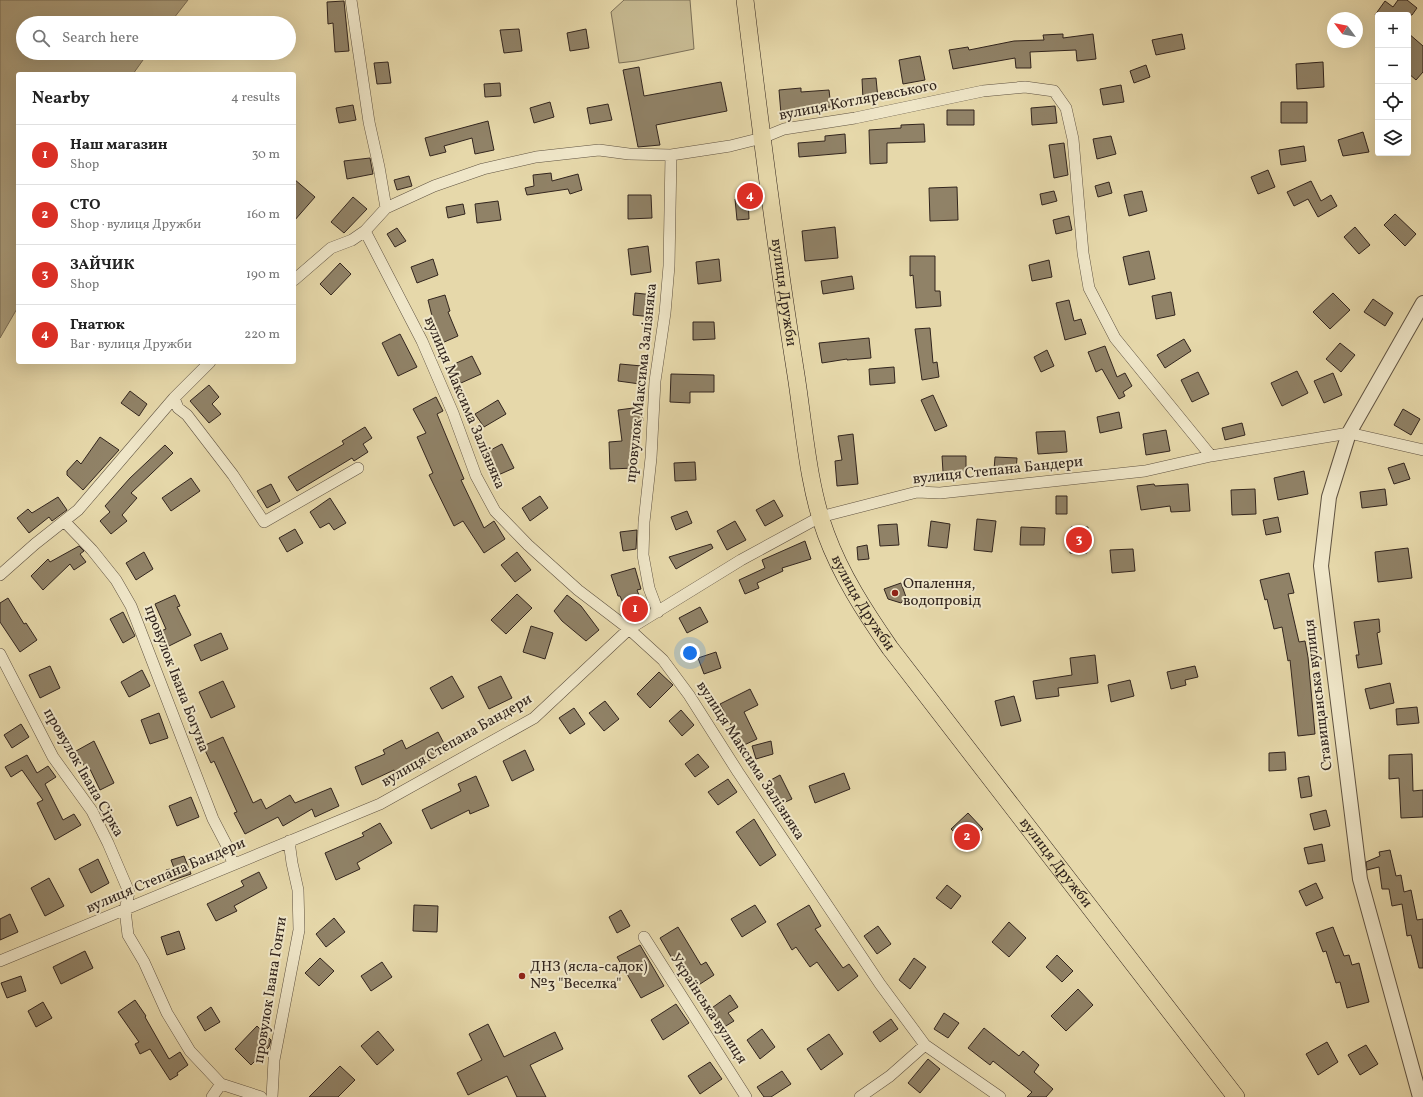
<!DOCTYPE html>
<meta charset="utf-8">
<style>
:root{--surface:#fff;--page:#f2f2f2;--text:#222;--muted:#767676;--line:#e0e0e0;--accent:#d93025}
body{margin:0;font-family:Vollkorn,serif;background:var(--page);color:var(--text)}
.controls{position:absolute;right:12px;top:12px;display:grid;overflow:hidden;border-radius:4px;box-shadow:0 4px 16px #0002}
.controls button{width:36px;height:36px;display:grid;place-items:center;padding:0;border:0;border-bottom:1px solid var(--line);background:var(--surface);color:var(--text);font:20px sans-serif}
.compass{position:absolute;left:1327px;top:12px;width:36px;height:36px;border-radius:50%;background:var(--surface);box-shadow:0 4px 16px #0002;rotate:302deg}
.you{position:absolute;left:690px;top:653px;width:14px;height:14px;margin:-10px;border:3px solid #fff;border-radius:50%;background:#1a73e8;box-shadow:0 0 0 6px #1a73e833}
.badge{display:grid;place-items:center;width:26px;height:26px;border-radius:50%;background:var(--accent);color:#fff;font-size:13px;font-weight:700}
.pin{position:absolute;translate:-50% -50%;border:2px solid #fff;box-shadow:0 1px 4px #0006}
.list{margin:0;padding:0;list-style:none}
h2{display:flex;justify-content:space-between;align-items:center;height:52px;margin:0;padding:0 16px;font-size:17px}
h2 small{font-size:13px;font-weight:400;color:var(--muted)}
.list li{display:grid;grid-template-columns:26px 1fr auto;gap:12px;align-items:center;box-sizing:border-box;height:60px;padding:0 16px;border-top:1px solid var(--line)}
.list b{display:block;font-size:15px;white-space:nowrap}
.list p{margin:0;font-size:13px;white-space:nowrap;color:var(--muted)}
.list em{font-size:13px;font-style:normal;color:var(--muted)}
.icon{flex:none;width:22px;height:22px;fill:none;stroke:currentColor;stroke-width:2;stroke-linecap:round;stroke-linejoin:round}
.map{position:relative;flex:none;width:1423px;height:1097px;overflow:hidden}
.search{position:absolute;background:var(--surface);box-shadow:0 4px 16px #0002;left:16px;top:16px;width:280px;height:44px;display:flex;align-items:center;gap:10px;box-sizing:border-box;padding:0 14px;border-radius:22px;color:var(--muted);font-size:15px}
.panel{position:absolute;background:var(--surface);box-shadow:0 4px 16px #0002;left:16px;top:72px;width:280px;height:292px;border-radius:4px}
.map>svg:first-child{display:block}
.green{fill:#c7ba92;stroke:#7c7058}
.water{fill:#a99b7a;stroke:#796c55}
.building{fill:#908267;stroke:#32251e}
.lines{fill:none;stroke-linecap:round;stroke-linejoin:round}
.minor-casing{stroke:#5f5241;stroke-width:12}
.tertiary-casing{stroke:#5f5241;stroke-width:16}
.primary-casing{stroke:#32251e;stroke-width:18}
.minor{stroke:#efe6c8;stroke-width:11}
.tertiary{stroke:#efe6c8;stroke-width:14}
.primary{stroke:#e6d8aa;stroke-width:17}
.poi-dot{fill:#8f2418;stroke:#efe6c8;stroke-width:1.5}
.labels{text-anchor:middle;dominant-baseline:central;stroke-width:4;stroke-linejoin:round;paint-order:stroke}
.street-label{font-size:15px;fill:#32251e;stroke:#efe6c8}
.poi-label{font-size:15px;fill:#32251e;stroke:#efe6c8;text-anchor:start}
</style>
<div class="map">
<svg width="1423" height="1097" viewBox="0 0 1423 1097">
<rect width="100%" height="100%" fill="#e6d8aa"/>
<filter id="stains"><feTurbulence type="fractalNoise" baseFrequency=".005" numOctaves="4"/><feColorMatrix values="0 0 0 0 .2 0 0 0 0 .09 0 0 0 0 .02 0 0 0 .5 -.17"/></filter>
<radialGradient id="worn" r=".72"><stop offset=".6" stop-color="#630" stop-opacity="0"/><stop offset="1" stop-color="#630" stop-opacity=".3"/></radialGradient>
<!-- green -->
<path class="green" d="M624,0H690L694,49L636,61L619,63L611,12Z"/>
<!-- water -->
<path class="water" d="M0,0H188L170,23H23V53H148L133,74H18V307L0,338Z"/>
<!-- building -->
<path class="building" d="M1398,0H1407L1417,8L1412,15H1375L1385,1L1393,7Z
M344,1L349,51L335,52L333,23L328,24L327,2Z
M519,29L522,51L504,53L500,30Z
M586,29L589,48L570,51L567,33Z
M1408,33L1423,46V72L1416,80L1408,73Z
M1063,34V38L1093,34L1096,59L1077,61L1076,50L1030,52L1031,68H1016L1015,58L953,69L949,50L968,47L969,50L1014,41L1044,40L1043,35Z
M1182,34L1185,49L1156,55L1152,40Z
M920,56L925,80L903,84L899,60Z
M388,62L391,83L377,84L374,63Z
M1323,62L1324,87L1297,89L1296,64Z
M1146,65L1150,77L1134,83L1130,71Z
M639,67L644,96L721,82L727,111L656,125L660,145L638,147L623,70Z
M876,78L878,99L863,100L862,79Z
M500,83L501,96L485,97L484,84Z
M1121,85L1124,102L1103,105L1100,89Z
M801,88V92L829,90L831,107L802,109V112L781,114L779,90Z
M550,102L554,117L534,123L530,108Z
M1281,102H1307V123H1281Z
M608,104L612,120L590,124L587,108Z
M353,105L356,120L339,123L336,108Z
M1055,106L1057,123L1032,125L1031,108Z
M947,110H974V125H947Z
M488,121L494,150L475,154L472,138L444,146L446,152L430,156L425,138Z
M924,124L925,142L887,143V163L870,164L869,130L901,128V125Z
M1363,132L1369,152L1343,156L1338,140Z
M845,134L846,153L799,157L798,143L825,141V136Z
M1111,136L1116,154L1097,159L1093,139Z
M1064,143L1068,175L1054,178L1049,145Z
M1304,146L1306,161L1281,165L1279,150Z
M370,158L373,174L347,179L344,161Z
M1268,170L1275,187L1258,194L1251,177Z
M551,173L552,181L578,174L582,190L570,194L568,189L527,195L525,188L534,186L533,175Z
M409,176L412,186L397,190L394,180Z
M294,179L315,197L294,221Z
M1311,181L1321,201L1331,195L1337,206L1318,217L1308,199L1294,206L1287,192Z
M1109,182L1112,193L1098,197L1095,186Z
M957,187L958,220L930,221L929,188Z
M1054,191L1057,201L1042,205L1040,194Z
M1142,191L1147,211L1129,216L1124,195Z
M628,195H651L652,218L628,219Z
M353,197L367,209L344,233L331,222Z
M748,198L749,219L737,220L735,199Z
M498,201L501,220L477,223L475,204Z
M463,204L465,214L448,218L446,207Z
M1395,214L1416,234L1405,246L1384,225Z
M1069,216L1072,230L1056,234L1053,220Z
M835,227L838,258L805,261L802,231Z
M1355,227L1370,245L1359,254L1344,237Z
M397,228L406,241L395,247L387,234Z
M648,246L651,272L631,275L628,249Z
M1149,251L1155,279L1129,285L1123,257Z
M910,256H935V291H940L941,306L916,308L913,275L910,276Z
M433,259L438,275L417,283L411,267Z
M719,259L721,281L698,284L696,262Z
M1049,260L1052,277L1032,281L1029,265Z
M340,263L351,274L331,295L320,284Z
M852,276L854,289L823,294L821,281Z
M1171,292L1175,315L1156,319L1152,296Z
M635,293L654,295L652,317L633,315Z
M1333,293L1350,310L1330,329L1313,312Z
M445,295L450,311L448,312L458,336L442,343L434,324L428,300Z
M1373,299L1393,313L1385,326L1364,312Z
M1069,300L1074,321L1081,319L1086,334L1065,340L1056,303Z
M693,322H714L715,339L693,340Z
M930,328L933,363L937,362L939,377L922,380L915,329Z
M400,334L417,367L398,376L382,343Z
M869,338L871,358L847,360V359L822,363L819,343Z
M1184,339L1191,351L1165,368L1157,355Z
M1340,343L1355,355L1341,372L1326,359Z
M1105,346L1117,377L1125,373L1132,386L1123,392L1125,396L1119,399L1102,369L1096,372L1088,352Z
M1047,350L1054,366L1041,372L1034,357Z
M472,356L481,374L461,383L452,365Z
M620,364L642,366L640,384L618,381Z
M894,367L895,383L870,385L869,369Z
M1297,371L1308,393L1282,406L1271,383Z
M1198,372L1209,394L1192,402L1181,380Z
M1333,373L1342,395L1324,403L1314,381Z
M671,374L714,375V392H690V403L670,402Z
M209,385L219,397L212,404L221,414L209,423L190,401Z
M130,391L147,404L139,416L121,403Z
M933,395L947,426L935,431L921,400Z
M436,397L443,411L437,414L464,479L461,480L484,528L494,521L505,539L484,553L463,521L454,526L429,475L433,473L417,437L426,433L413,409Z
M498,400L506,414L484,427L475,414Z
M641,407L643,421L634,422L635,468L610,469L609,442L622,441L618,410Z
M1403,409L1420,419L1411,435L1394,425Z
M1119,412L1122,428L1100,433L1097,417Z
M1242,423L1245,435L1225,440L1222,428Z
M365,427L372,438L363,444L368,452L354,461L352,458L297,491L288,477L344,444L342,441Z
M1166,430L1170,451L1146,455L1143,434Z
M1065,431L1067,452L1038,454L1036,432Z
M853,434L858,484L837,486L835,461L842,460L838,436Z
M100,437L119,450L83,490L67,475V471L77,460L81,464Z
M502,444L514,468L496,476L485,453Z
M165,445L173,453L131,493L137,498L122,515L127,521L111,534L100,521L110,512L105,506L130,478Z
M942,456H966V471L943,472Z
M995,457L1017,458L1016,471L994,470Z
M695,462L696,480L675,481L674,463Z
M1404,463L1410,479L1394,484L1388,468Z
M1304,471L1308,494L1278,500L1274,478Z
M191,478L200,491L171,511L162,498Z
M271,484L280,501L267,508L257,491Z
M1154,484L1155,486L1188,484L1190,511L1171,512L1170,506L1141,510L1137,486Z
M1255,489L1256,514L1232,515L1231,490Z
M1385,489L1387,505L1362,508L1360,492Z
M540,496L548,508L530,521L522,508Z
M1056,496H1067V514H1056Z
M58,497L67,510L52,521L49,517L29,533L17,518L28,509L32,513Z
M330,498L346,523L334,530L329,523L320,528L310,512Z
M774,500L783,516L765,526L756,510Z
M687,511L692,523L676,530L671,517Z
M1278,517L1281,532L1266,535L1263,520Z
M977,519L996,521L992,552L974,550Z
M735,521L746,540L727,550L717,531Z
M931,521L950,524L947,548L928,546Z
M897,524L899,545L880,546L878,525Z
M1021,527L1045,528L1044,545H1020Z
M1071,527H1088L1087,553H1070Z
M295,529L303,543L287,552L279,538Z
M637,530L636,549L623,551L620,532Z
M805,541L811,559L782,568L783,571L757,583L759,588L745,594L739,580L765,568L762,560Z
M711,544L713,548L676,569L669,557Z
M867,545L869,559L858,560L857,547Z
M79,546L84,551L80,554L86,562L74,570L70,564L43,590L31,576L48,559L50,562Z
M1408,548L1412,578L1378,582L1375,552Z
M1133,549L1135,571L1112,573L1110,550Z
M144,552L153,569L136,580L126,563Z
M517,552L531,570L515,582L501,565Z
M635,568L641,589L637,590L645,611L630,619L620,596H618L611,575Z
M1289,573L1294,593L1288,594L1299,642L1305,641L1308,657L1315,734L1298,736L1290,660L1288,661L1282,627L1274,629L1267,599L1265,600L1260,580Z
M901,583L906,597L901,603L888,599L884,589Z
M517,594L532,608L506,634L491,620Z
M175,595L180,606L177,607L191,635L169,646L161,631L166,629L155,604Z
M567,595L581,606L599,630L586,641L562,621L554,611Z
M8,598L24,624L26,623L37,640L20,652L0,622V603Z
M700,607L708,622L687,633L679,618Z
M123,612L135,636L123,643L110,619Z
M1379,619L1380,632L1377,633L1382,664L1358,668L1356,655H1359L1354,622Z
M531,626L553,633L545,659L523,652Z
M221,633L228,649L201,661L194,645Z
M716,652L721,668L704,674L698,658Z
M1095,655L1098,683L1058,688L1059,696L1036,699L1033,681L1072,675L1070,658Z
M50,666L60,688L40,698L29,675Z
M1195,666L1198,677L1185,680L1186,685L1171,689L1167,672Z
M142,670L150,686L129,697L121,682Z
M659,672L673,685L650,708L637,694Z
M452,676L464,697L442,709L430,688Z
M501,676L512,698L489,709L478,687Z
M1130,680L1134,696L1111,702L1108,685Z
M223,681L235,707L211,718L199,692Z
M1390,683L1394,703L1370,709L1365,689Z
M750,689L758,705L744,712L757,739L742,746L720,704Z
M1014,696L1021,721L1001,726L995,701Z
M605,701L619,719L604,731L589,713Z
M1417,707L1419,723L1397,725L1396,709Z
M574,708L585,724L570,734L559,718Z
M681,710L694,725L682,736L669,721Z
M159,713L168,738L150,744L141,720Z
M21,724L29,737L12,748L4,735Z
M438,732L448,751L429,761L427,756L395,772L394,770L362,785L355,767L385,754L383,750L402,740L406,749Z
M223,737L253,803L261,799L266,809L290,795L295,803L331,788L339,806L315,817L312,809L283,826L278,817L245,834L234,813L237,812L214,761L211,763L203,746Z
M94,741L114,783L100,790L88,765L85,767L76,751Z
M771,741L773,754L756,759L752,746Z
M525,750L534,770L512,781L503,761Z
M1285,752L1286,770L1269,771V753Z
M698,754L709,767L695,777L685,764Z
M1412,754L1413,791L1423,790V817L1401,818L1399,778L1389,779V755Z
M27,755L37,773L48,766L56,777L45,784L63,820L74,814L81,825L55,840L37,803L43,800L22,770L11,777L5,767Z
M844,773L850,789L815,803L809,786Z
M780,775L792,799L781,804L769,781Z
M476,776L489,806L470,814L469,810L431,829L422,810L461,791L458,784Z
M1309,776L1312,796L1301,798L1298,778Z
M728,779L737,792L718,805L708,792Z
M191,797L199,817L177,826L169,806Z
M1326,810L1330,826L1314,830L1310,814Z
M968,813L983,829L967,845L951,829Z
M754,819L776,855L760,866L736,832Z
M380,823L392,843L357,863L360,869L336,880L325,853L364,836L362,833Z
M1322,844L1325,861L1308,864L1304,848Z
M1390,850L1396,876L1401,875L1404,892L1411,890L1417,920L1423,919V968H1419L1411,935L1407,936L1402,904L1392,906L1389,889H1382L1379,867L1367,870L1366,862L1380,856L1379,852Z
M184,856L191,874L170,881L166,870L174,868L171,860Z
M98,859L109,883L91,893L79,869Z
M259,872L267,888L234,906L237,911L216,921L207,904L244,886L241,881Z
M49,878L64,906L45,916L31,888Z
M1316,883L1323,898L1306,906L1299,891Z
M947,885L961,896L951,909L936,898Z
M414,905L438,906L437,932L413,931Z
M755,905L766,922L742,937L731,919Z
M809,905L821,926L815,929L843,968L849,964L858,976L838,991L817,962L810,967L796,947L792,950L777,924Z
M621,910L630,926L617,933L609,917Z
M10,914L18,932L0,940V919Z
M334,918L345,932L326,947L316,934Z
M1009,922L1026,938L1009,957L992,942Z
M878,926L891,944L877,954L864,936Z
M678,927L701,965L706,962L714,975L697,986L678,957L673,960L660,938Z
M1333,927L1344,956L1349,955L1352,965L1359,963L1369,1002L1347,1008L1340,982L1336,983L1326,951L1323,952L1316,933Z
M179,931L185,949L167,955L161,937Z
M640,945L664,986L641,998L617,957Z
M85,951L93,968L61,984L53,967Z
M1057,955L1073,971L1062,982L1046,967Z
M320,958L334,971L319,986L305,973Z
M914,958L926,967L910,989L899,980Z
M382,962L392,977L371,991L361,976Z
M21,976L26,991L7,998L1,983Z
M1078,989L1093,1005L1066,1031L1051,1016Z
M730,995L738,1007L728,1013L734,1021L721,1029L709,1010Z
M135,1000L146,1016L145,1017L169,1059L180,1052L188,1065L177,1073L178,1075L170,1080L150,1049L140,1054L135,1044L139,1042L118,1012Z
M43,1002L52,1018L36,1027L28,1011Z
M676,1004L689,1023L663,1040L651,1020Z
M211,1007L220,1022L205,1031L197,1017Z
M944,1013L959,1023L948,1038L934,1029Z
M891,1019L898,1029L880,1042L873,1032Z
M488,1024L504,1057L555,1032L563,1049L530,1065L546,1097H517L507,1076L468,1095L457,1073L482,1060L469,1034Z
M257,1026L271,1040L269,1047L251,1065L235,1049Z
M984,1028L1019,1056L1023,1051L1039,1065L1034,1072L1053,1089L1046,1097H1027L1032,1092L993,1061L990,1065L968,1048Z
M762,1029L775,1047L760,1059L747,1040Z
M378,1031L394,1050L377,1065L361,1046Z
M829,1034L843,1054L821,1070L807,1049Z
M1327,1042L1338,1062L1318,1075L1306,1054Z
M1366,1045L1378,1064L1360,1075L1348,1055Z
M928,1059L940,1069L920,1093L908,1083Z
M710,1062L722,1079L700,1094L688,1076Z
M340,1066L355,1080L338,1097H309Z
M782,1071L791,1084L771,1097H764L757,1087Z"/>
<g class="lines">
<!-- minor casing -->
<g class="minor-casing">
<path id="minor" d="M351,0L369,122L379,167L386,208
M365,231L422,341L453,413L476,476L495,511L528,545L578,590L629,629L663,660L689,695L738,772L880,984L925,1045L1000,1097
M294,280L331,248L352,240L365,231L386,208L434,186L483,169L536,157L599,150L629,154L671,155L730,146L762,138L784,129L855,118L983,91L1025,87L1054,91L1066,108L1073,139L1083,253L1089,288L1115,338L1211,456
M174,398L178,408L187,415L233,475L264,522L358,468
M64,521L92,550L116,580L131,606L213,819L227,846L233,864
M0,575L35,544L78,510L174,398L210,362
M658,612L649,588L643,555L644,522L651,458L655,381L665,313L669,266L671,155
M0,654L53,757L92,811L108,843L129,892L125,910L128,935L144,962L167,1013L190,1051L221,1084L261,1097
M644,937L746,1097
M0,961L380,804L534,718L629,629L741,560L820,517L917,492L940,493L1145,471L1211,456L1349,433L1423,450
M212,1097L221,1084
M272,1097L274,1060L299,930L298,890L292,863L289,841
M860,1097L890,1076L925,1045"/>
</g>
<!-- tertiary casing -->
<g class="tertiary-casing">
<path id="tertiary" d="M1420,1097L1360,879L1321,566L1329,497L1349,433L1423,303"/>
</g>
<!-- primary casing -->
<g class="primary-casing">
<g id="primary">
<path id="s1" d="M745,0C760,125 776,250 796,375C804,426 808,486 826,534C841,575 865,612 890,648L1236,1097"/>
</g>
</g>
<!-- minor -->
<use href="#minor" class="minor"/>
<!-- tertiary -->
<use href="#tertiary" class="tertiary"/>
<!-- primary -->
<use href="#primary" class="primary"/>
</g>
<!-- markers -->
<g class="poi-dot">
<circle cx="895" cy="593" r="4"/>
<circle cx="522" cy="976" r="4"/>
</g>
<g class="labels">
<!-- street labels -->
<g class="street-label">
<text transform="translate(858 101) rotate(-11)">вулиця Котляревського</text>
<text stroke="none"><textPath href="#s1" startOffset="295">вулиця Дружби</textPath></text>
<text transform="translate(642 383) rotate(-84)">провулок Максима Залізняка</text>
<text transform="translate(464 403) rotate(67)">вулиця Максима Залізняка</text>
<text transform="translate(998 471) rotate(-6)">вулиця Степана Бандери</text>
<text stroke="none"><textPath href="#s1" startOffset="619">вулиця Дружби</textPath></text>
<text transform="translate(176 679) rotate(69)">провулок Івана Богуна</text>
<text transform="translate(1319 695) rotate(-97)">Ставищанська вулиця</text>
<text transform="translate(457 741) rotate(-30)">вулиця Степана Бандери</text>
<text transform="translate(750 761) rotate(57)">вулиця Максима Залізняка</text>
<text transform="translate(83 773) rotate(60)">провулок Івана Сірка</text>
<text stroke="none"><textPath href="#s1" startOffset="943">вулиця Дружби</textPath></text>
<text transform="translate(166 876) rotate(-23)">вулиця Степана Бандери</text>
<text transform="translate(271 990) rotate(-81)">провулок Івана Гонти</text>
<text transform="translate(708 1009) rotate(57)">Українська вулиця</text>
</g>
<!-- poi labels -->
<g class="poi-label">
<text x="903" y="584">Опалення,<tspan x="903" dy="17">водопровід</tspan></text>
<text x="530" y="967">ДНЗ (ясла-садок)<tspan x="530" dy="17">№3 "Веселка"</tspan></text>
</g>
</g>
<rect width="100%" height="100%" filter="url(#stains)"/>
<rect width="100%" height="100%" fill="url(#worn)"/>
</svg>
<div class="controls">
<button>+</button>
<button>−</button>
<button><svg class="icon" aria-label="locate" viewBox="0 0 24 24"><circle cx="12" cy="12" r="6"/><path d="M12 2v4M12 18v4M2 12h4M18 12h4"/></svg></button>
<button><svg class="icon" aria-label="layers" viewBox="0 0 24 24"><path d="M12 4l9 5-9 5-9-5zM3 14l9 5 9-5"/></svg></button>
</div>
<svg class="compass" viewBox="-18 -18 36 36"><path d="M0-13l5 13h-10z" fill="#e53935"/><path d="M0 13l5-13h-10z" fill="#767676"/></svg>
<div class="you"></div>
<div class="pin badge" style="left:635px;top:609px">1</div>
<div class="pin badge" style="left:967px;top:837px">2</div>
<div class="pin badge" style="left:1079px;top:540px">3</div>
<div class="pin badge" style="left:750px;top:196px">4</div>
<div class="search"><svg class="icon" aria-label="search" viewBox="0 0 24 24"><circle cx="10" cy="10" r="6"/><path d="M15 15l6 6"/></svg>Search here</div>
<section class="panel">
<h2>Nearby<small>4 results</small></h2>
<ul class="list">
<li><span class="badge">1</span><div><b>Наш магазин</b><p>Shop</p></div><em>30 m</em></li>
<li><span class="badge">2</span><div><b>СТО</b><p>Shop · вулиця Дружби</p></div><em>160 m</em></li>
<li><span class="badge">3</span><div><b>ЗАЙЧИК</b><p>Shop</p></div><em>190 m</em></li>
<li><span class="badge">4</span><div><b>Гнатюк</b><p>Bar · вулиця Дружби</p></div><em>220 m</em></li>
</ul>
</section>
</div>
